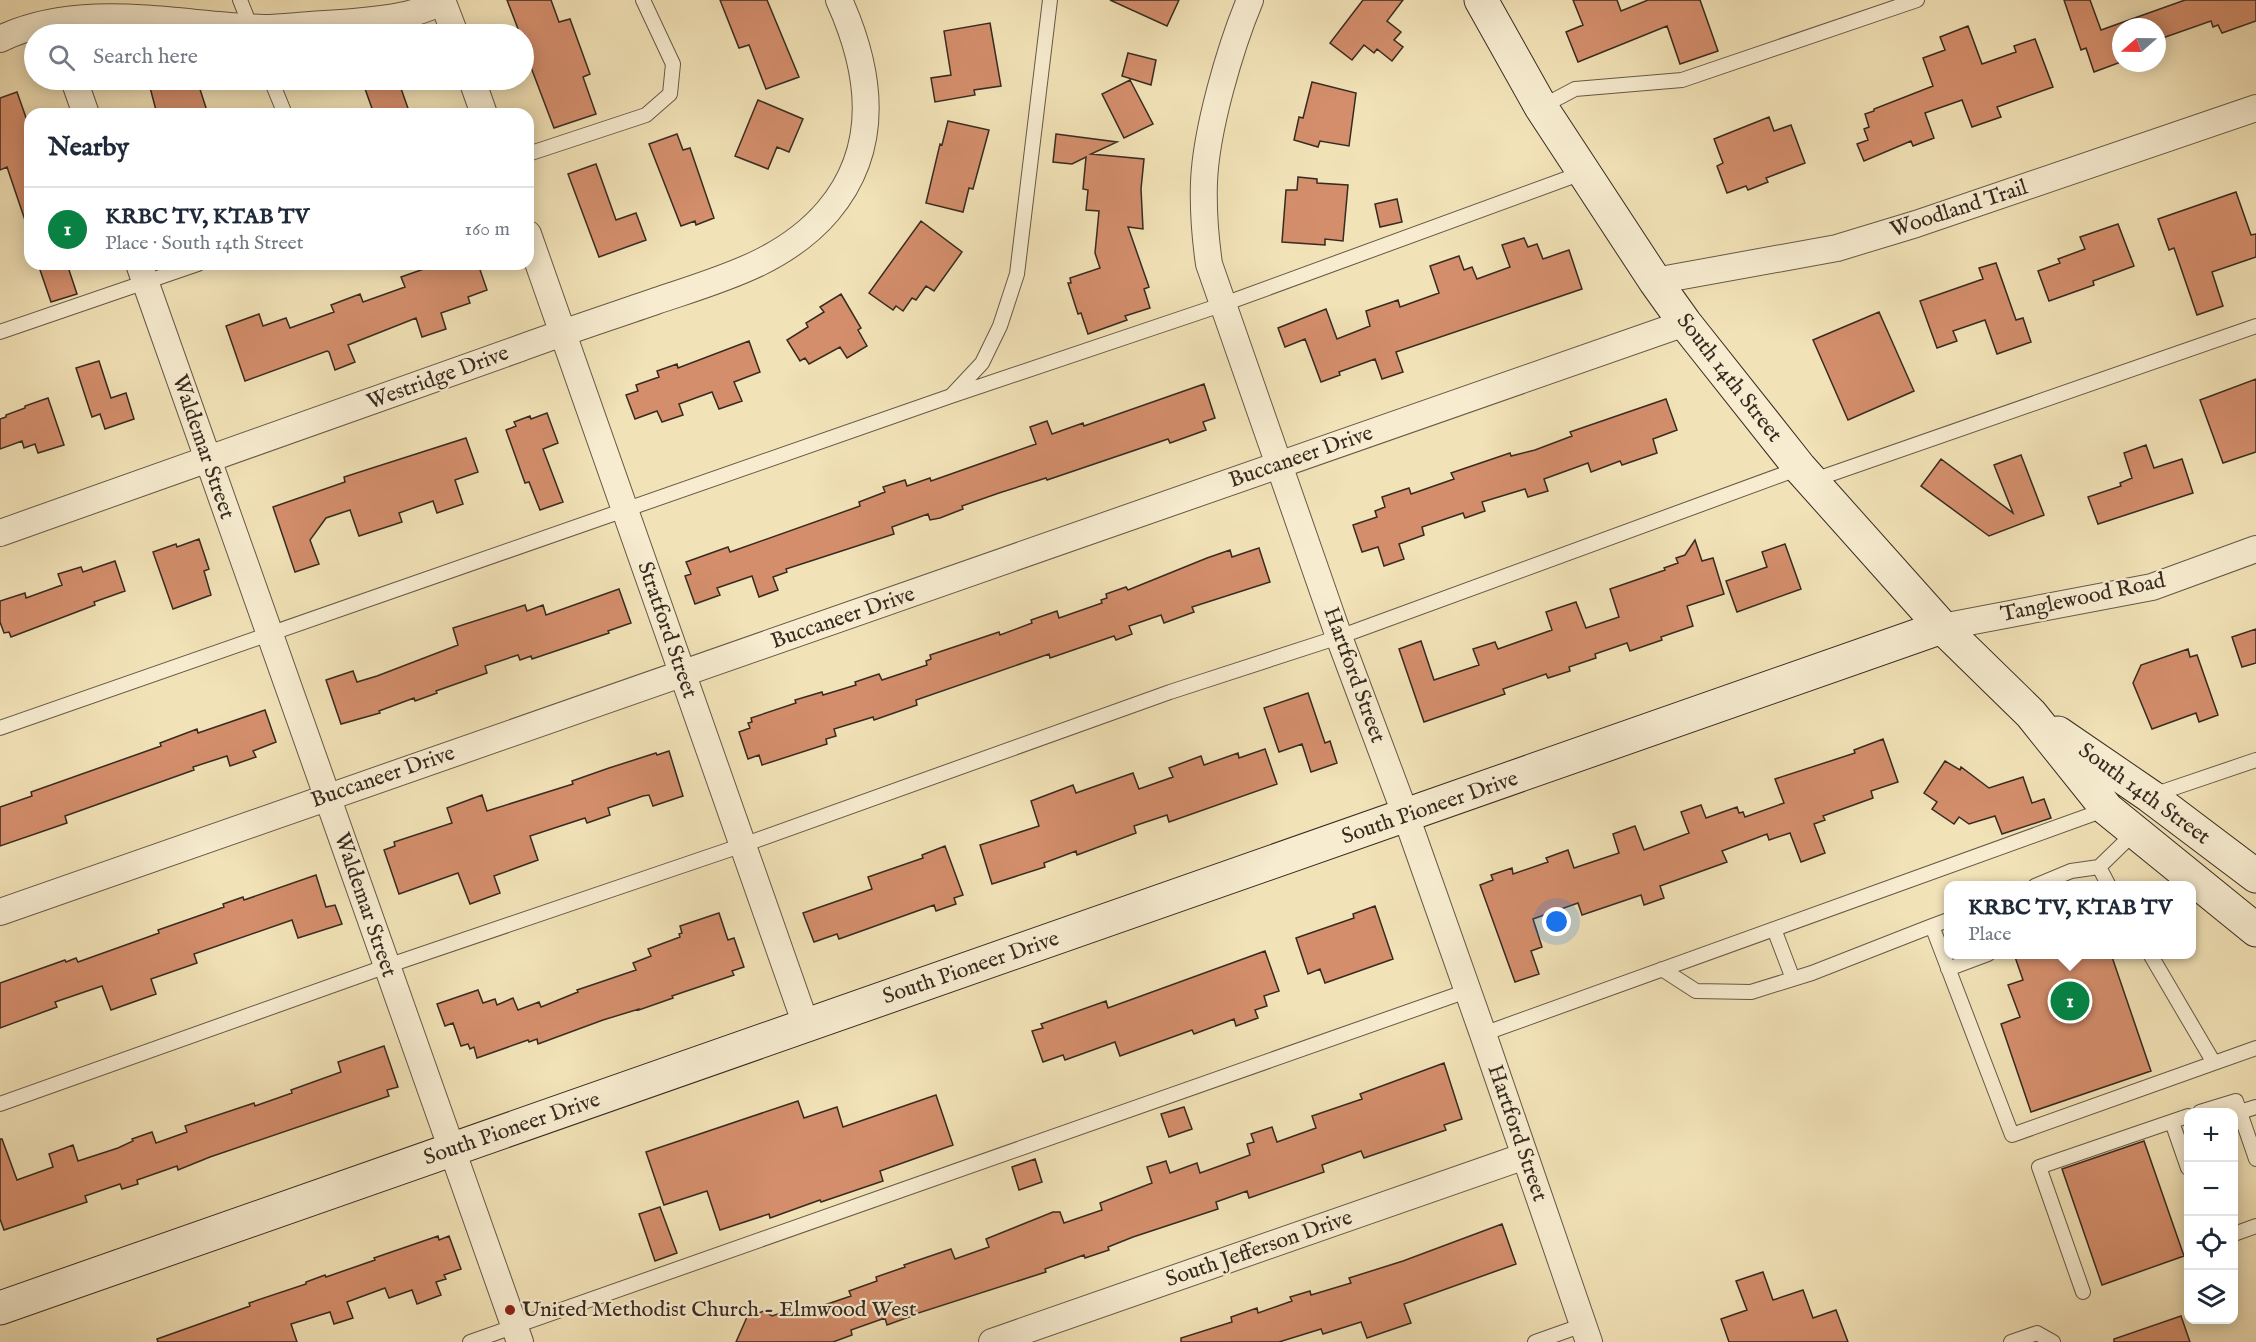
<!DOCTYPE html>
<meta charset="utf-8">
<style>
:root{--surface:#fff;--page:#f2f2f3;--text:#1f2937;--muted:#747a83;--line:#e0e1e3;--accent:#0b8043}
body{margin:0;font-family:"IM FELL English",serif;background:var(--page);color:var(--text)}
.controls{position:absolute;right:18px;bottom:18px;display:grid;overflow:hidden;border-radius:12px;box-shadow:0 3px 15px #0003}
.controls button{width:54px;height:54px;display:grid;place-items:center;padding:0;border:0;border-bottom:2px solid var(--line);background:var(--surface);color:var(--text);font:30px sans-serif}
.compass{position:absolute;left:2112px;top:18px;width:54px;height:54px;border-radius:50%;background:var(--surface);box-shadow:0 3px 15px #0003;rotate:250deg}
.you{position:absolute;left:1557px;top:922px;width:21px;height:21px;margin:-15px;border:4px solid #fff;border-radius:50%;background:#1a73e8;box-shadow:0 0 0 9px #1a73e833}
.badge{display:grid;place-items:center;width:39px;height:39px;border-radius:50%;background:var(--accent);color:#fff;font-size:20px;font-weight:700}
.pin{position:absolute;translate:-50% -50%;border:3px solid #fff;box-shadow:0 2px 6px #0006}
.popup{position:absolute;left:1944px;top:881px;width:252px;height:78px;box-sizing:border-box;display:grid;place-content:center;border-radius:12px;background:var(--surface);filter:drop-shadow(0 2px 4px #0005);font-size:20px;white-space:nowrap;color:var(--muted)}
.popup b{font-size:22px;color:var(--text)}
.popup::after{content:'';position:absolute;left:50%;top:100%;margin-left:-12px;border:12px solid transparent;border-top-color:var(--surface)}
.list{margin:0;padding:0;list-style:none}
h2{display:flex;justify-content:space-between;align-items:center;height:78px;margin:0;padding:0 24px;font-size:26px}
h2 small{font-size:20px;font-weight:400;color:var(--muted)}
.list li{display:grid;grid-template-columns:39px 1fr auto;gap:18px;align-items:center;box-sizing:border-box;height:84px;padding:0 24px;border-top:2px solid var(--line)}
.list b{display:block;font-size:22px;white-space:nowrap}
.list p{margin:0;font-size:20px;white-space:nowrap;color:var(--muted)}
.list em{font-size:20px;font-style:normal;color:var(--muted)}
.icon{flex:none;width:33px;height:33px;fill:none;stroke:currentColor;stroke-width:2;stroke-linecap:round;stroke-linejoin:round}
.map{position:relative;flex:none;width:2256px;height:1342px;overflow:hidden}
.search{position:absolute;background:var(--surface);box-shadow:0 3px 15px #0003;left:24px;top:24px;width:510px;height:66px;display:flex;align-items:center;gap:15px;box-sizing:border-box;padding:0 21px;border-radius:33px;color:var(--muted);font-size:22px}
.panel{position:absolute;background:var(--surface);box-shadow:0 3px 15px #0003;left:24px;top:108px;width:510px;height:162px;border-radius:18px}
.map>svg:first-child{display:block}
.building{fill:#d48e6c;stroke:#372b21;stroke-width:1.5}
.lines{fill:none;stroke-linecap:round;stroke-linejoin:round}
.lane-casing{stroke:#665946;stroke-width:16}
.street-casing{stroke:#665946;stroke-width:28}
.secondary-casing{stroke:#372b21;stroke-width:35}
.lane{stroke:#f7ecd0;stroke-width:14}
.street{stroke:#f7ecd0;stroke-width:26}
.secondary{stroke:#f7ecd0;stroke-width:33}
.poi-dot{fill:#8f2418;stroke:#f7ecd0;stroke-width:2}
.labels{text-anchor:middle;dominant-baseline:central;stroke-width:4.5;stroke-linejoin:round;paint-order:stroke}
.street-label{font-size:22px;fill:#372b21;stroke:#f7ecd0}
.poi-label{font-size:22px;fill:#372b21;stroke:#f7ecd0;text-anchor:start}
</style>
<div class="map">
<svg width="2256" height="1342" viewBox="0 0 2256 1342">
<rect width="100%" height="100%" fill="#f2e2b7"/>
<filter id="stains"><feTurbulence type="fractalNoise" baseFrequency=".00333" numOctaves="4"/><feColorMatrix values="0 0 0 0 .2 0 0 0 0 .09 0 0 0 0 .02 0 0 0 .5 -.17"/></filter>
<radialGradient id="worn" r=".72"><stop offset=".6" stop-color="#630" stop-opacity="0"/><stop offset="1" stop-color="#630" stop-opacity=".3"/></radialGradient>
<!-- building -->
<path class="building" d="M507,0H551L559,22L570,19L590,74L583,77L596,114L554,128L532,70L524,43V34H520Z
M720,0H767L799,77L766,89L749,45L739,48Z
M1110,0H1179L1167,26Z
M1363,0H1403L1387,21L1401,32L1394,40L1403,47L1392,61L1377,49L1374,53L1364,45L1352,60L1330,43Z
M1573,0H1617L1621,11L1648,0H1700L1718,51L1680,64L1667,26L1578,62L1566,32L1583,25Z
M2064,0H2090L2101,30L2185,0H2256V21L2222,33L2218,25L2213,27L2211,21L2157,40V27H2121V62L2094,72L2086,48L2081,50Z
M990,23L1001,86L974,90L975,95L935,102L931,78L951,75L944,31Z
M1968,26L1982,64L2016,52L2014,46L2035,39L2053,87L1997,107L2001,117L1972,127L1962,100L1925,113L1934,138L1913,146L1911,141L1864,161L1857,144L1868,140L1864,129L1869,127L1865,114L1874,111V109L1933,86L1923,58L1945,50L1940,37Z
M1128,53L1156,60L1151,85L1122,76Z
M148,80H197L208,114H157Z
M382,80H398L410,114H374L364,86Z
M1130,80L1153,124L1124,138L1102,94Z
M1312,82L1356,93L1349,146L1320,141L1318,147L1294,140L1299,117L1303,118Z
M17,92L30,129V225L27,226L7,167L0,170V98Z
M758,100L803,119L789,152L777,147L768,169L735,156Z
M1769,117L1774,131L1791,125L1805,163L1766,178L1768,182L1748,190L1746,186L1727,193L1717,166L1723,163L1714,139Z
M948,121L989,130L973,189L969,188L963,212L926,203L940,144L942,145Z
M677,134L683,150L690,148L714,218L696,225L695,221L681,226L649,144Z
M1056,134L1117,142L1091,154L1144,159L1141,189L1143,229L1128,227L1149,287L1144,289L1150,308L1125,316L1127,320L1088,334L1081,313L1078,314L1068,283H1071L1070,278L1100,268L1095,253L1099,211L1086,210L1088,190L1083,189L1086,157L1072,164L1053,162Z
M596,164L616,220L636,213L646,240L599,257L568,174Z
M1298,177L1317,179V183L1348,185L1343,241L1325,239V245L1282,242L1286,190H1297Z
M2236,192L2251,235L2256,234V257L2212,272L2223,306L2197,315L2174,248L2169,250L2158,219Z
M1397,199L1402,222L1380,227L1375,204Z
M921,221L962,252L934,291L926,286L916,300L912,298L903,311L896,306L893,310L869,293Z
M2118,224L2134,266L2093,281L2094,285L2049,301L2038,271L2060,263L2058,259L2085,249L2080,237Z
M1524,238L1528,247L1537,244L1543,259L1569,250L1582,289L1396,352L1403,372L1382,379L1375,359L1339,372L1340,375L1321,382L1305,339L1285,347L1278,328L1326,309L1337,339L1370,326L1366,311L1398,300L1400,307L1439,293L1430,266L1459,256L1464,270L1472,267L1477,279L1510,267L1502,245Z
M1996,263L2016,320L2023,318L2031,342L1997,354L1985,320L1953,331L1957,341L1937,348L1920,301L1983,279L1979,268Z
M38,264H67L77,294L51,302Z
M438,264H478L487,290L468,297L470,303L441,313L446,329L422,337L416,318L348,345L355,362L335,370L329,352L327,351L245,381L226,326L259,314L263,326L286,318L290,328L334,312L331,305L360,294L363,302L405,287L401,277Z
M841,294L861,328L858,330L867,346L847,358L840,347L809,364L805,358L800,361L787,340L808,327L806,323L824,312L820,307Z
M1879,312L1914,391L1848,420L1813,340Z
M749,341L760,372L734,382L742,401L719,409L712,392L679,404L683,415L662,422L657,411L635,419L626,395L638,391L636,385L659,377L657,371L677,364L678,368Z
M99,361L111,398L126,393L134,419L105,429L100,414L92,417L76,368Z
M2256,379V452L2223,463L2200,400Z
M1204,384L1215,418L1203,422L1206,430L1170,443L1168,439L1047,480L1046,478L999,493L962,506L963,509L940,518L930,520L928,514L892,527L894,534L786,569L787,572L773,577L778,590L759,597L752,576L717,588L720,595L695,604L685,576L691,574L686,562L728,547L730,552L860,506L859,502L885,492L883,487L905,480L907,486L930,478L931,481L1036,444L1030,427L1047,421L1052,434L1083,423L1084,426Z
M48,398L64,445L38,453L35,444L24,448L22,441L0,449V419L6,417V415L25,408V406Z
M1666,399L1677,430L1653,439L1657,453L1622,465L1620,461L1591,472L1588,463L1544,479L1548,491L1528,497L1525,489L1482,502L1485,511L1465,518L1463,513L1422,527L1424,535L1399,544L1404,559L1384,566L1378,547L1362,552L1353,525L1377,517L1375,511L1385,507L1382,497L1409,488L1411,494L1454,479L1451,473L1510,453L1511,456L1535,450L1572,436L1570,432Z
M547,413L558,443L543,449L563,502L540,510L529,482L525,483L506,430L516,426L514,422L530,416L531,419Z
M466,438L478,472L455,480L463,504L437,513L433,501L399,513L402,522L359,536L350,510L326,518L310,540L319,564L295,572L273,507L345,482L344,477Z
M2146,445L2154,468L2182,459L2193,493L2098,524L2088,497L2121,486L2120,483L2132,478L2124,453Z
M2021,455L2044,515L1989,536L1921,486L1941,459L2013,513L1994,465Z
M199,539L209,569L204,571L211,595L173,609L153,552L176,544L177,547Z
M1695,540L1702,561L1713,558L1724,594L1687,606L1693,626L1661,637L1662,640L1630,651L1627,643L1595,654L1596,658L1569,667L1570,671L1548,678L1546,674L1503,689L1505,694L1424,722L1399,649L1421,641L1434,680L1479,665L1473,649L1495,642L1498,649L1552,630L1546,612L1576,602L1586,628L1619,617L1610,589L1665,570L1664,568L1678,563L1676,558L1685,555Z
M1785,544L1801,589L1737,612L1726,581L1767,567L1762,552Z
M1259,548L1270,582L1192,607L1194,612L1164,623L1161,615L1129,626L1132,634L1116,640L1114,636L1050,658L1049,654L916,700L917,705L874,720L873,717L834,729L836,736L826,739L827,744L762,765L759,755L748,759L739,732L750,728L748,723L752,722L751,718L796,703L795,700L822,692L823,695L856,685L855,682L879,674L882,680L927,665L926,661L931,659L930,655L999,632L1000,635L1032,623L1031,620L1057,611L1059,618L1102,603L1101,600L1107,598L1106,594L1126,587L1128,590L1207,558L1230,550L1232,557Z
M115,561L125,591L94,602L95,605L11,637L9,632L4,633L0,622V601L25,593L26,598L62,585L58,574L81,567L83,572Z
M619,589L631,623L608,631L609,633L532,659L531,656L520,660L518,655L485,666L487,673L436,691L437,693L415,701L414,698L379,711L380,713L341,724L326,680L353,671L357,682L377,676L458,645L453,628L525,605L527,611L543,605L546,615Z
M2256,629V663L2242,667L2232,637Z
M2188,649L2190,657L2197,655L2218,715L2199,722L2196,713L2152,729L2133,683L2141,665Z
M1308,693L1325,743L1330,741L1337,763L1311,772L1302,744L1279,752L1264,708Z
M265,710L276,742L253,751L256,757L230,766L227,756L193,767L194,770L65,816L67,823L0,846V807L32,796L31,792L161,746L160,743L197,729L198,733Z
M1883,739L1898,782L1871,791L1873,798L1823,816L1825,820L1814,824L1825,853L1801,862L1790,833L1769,840L1767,834L1722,851L1727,862L1660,886L1664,898L1644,905L1641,895L1582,915L1578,903L1533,919L1542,947L1531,951L1539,974L1515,982L1480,885L1493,880L1491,875L1512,868L1513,874L1548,862L1546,858L1568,850L1574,868L1619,853L1613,834L1635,826L1644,850L1689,833L1681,812L1701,805L1706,818L1737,807L1739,813L1743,812L1745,817L1784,803L1775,779L1855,753L1854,750Z
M1265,749L1277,784L1169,822L1167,815L1134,826L1136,833L1077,855L1076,851L1044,863L1045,867L992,884L980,845L1039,826L1031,801L1073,785L1076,793L1133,773L1139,789L1173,777L1169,768L1201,756L1204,765L1238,753L1239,758Z
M669,751L683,796L653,806L649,795L643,796L608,808L610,815L587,823L585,818L530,836L538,860L494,876L500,893L470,904L458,873L399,894L384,850L395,846L394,842L452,823L447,808L482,795L487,811L573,784L572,781L609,768L656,753L657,755Z
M1945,761L1960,770L1961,767L1989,788L2023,777L2032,803L2044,799L2051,818L2002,834L1995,816L1969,824L1959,817L1954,824L1932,809L1937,802L1924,793Z
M945,846L963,895L954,898L956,904L936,911L934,905L839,939L837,934L814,942L803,913L872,889L868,877L923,858L922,855Z
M316,875L326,907L335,905L342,924L298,938L292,920L194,954L197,963L151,979L156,994L111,1010L102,986L55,1002L57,1007L0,1028V983L65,960L66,962L76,958L78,962L148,937L159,933L158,930L224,907L223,904L243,897L244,900Z
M1375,906L1393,959L1325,983L1320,969L1308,974L1296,938L1354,918L1353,914Z
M719,913L728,940L734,938L744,967L732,971L734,975L672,996L673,998L639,1010V1009L603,1020L538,1044L537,1039L529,1042L528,1040L477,1058L474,1047L470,1049L468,1044L461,1046L453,1023L445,1026L437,1004L478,990L483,1003L495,999L497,1005L513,998L518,1010L539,1002L541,1007L578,992L577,990L636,970L633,963L651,956L648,949L680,937L679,934L682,933L680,926Z
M1265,951L1279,991L1264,996L1267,1006L1255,1010L1258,1018L1236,1026L1234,1019L1194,1034L1192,1030L1120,1056L1115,1042L1065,1060L1063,1055L1043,1062L1032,1031L1043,1028L1041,1024L1106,1001L1108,1008Z
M2014,954H2111L2151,1071L2031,1112L2001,1024L2020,1017L2008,985L2023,980Z
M384,1046L398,1087L387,1090L389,1096L210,1157L178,1170L177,1166L137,1180L138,1184L122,1189L120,1184L85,1196L87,1202L4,1230L0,1219V1139H2L17,1180L53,1167L49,1154L73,1145L78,1161L118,1148L133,1141L132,1139L152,1132L156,1143L187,1132L185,1126L254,1103L255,1106L292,1093L291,1090L341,1072L338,1062Z
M1444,1063L1462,1119L1444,1125L1446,1130L1364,1158L1361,1151L1322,1165L1324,1172L1249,1198L1247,1191L1216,1202L1218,1209L1133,1237L1108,1247L1109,1250L1085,1258L1084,1255L1045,1269L1046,1272L912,1315V1316L887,1325L885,1318L851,1330L852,1335L833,1342H736L747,1317L764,1311L772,1316L787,1311L789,1317L851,1296L849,1291L877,1281L876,1277L905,1267L904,1265L951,1249L955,1259L989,1247L986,1239L1053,1212H1060L1064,1223L1102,1210L1100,1203L1152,1183L1147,1167L1166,1161L1170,1173L1197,1163L1200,1173L1250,1155L1247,1144L1254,1142L1251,1134L1272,1127L1277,1142L1316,1128L1312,1116L1362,1099L1360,1094Z
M936,1095L953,1145L880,1171L883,1181L821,1202L820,1200L770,1218L769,1214L720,1230L707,1191L664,1205L646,1152L798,1101L804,1118L837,1107L843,1127Z
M1184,1107L1192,1129L1169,1137L1161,1114Z
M2144,1141L2184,1256L2102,1285L2062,1169Z
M1035,1159L1042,1182L1019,1190L1012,1167Z
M660,1207L677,1253L655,1261L639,1214Z
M1502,1224L1516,1264L1404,1304L1411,1323L1367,1338L1361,1322L1323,1334L1321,1329L1279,1342H1181V1338L1232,1322L1231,1317L1257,1308L1258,1313L1292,1301L1290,1297L1310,1291L1311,1295L1351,1283L1349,1278L1403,1261Z
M438,1236L439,1240L449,1236L461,1269L444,1275L446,1279L436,1282L441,1295L417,1304L412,1290L389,1298L385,1288L347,1302L353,1318L334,1324L330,1312L291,1324L297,1342H158L157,1339L250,1306L249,1303L306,1284V1282L325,1275L326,1277L375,1260L374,1258Z
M1763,1272L1773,1300L1803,1290L1813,1318L1836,1310L1848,1342H1729L1721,1319L1747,1310L1736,1281Z
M2181,1316L2190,1342H2114V1339Z"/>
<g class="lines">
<!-- lane casing -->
<g class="lane-casing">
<path id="lane" d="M240,0L252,30
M271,80L285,114
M1541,107L1575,89L1682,80L1917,0
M528,154L646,115L670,94L673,64L643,0
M0,332L198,264
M953,394L982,363L1000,326L1017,274L1050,0
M1811,481L2256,326
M0,728L951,396L1224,304L1582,173
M2153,795L2256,760
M2099,867L2109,886
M2035,886L2071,871L2099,867L2135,832
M1948,920L1932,926L2012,1135L2214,1063L2150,954
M1774,929L1793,979
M1662,969L1696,991L1751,992L1812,973L1932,926
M1948,969L1988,954
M1483,1034L2107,809
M2214,1063L2256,1048
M0,1104L387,966L743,845L1170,692L1339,637L1800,468
M2200,1112L2236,1101L2256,1159
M2240,1112L2256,1107
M2172,1122L2188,1168
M2234,1234L2256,1226
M2083,1292L2039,1167L2188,1116
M470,1342L1467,991
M1535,1342L1583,1325
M2011,1342L2037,1333L2053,1342"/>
</g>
<!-- street casing -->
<g class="street-casing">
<path id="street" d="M442,0L455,34
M1250,0C1230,48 1206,130 1204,182C1203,210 1205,236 1209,264L1339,637L1406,816L1483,1034L1589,1342
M0,39C82,0 176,25 264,28C279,28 295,26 310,25C340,23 370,22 400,16C415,14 429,7 443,2
M74,80L86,114
M472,80L484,114
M528,234L806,1025
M139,264L520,1342
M1655,281L1837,248L1916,224L2256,108
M0,533C173,472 346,411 518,349C564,332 610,317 656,301C718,280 784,263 828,211C882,147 871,71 839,0
M1942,627L2152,587L2256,549
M0,912L1685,323
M992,1342L1525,1156"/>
</g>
<!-- secondary casing -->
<g class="secondary-casing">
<path id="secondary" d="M1481,0L1541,107L1655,281L1685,323L1800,468L1942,627L2031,714L2107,809L2256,930
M2058,733L2150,796L2256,876
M0,1308L1942,627"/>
</g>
<!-- lane -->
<use href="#lane" class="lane"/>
<!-- street -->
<use href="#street" class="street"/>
<!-- secondary -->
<use href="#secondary" class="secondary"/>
</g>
<!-- markers -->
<circle class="poi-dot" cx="510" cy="1310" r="6"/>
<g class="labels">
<!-- street labels -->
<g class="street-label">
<text transform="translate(1959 209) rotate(-18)">Woodland Trail</text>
<text transform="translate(438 378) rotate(-20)">Westridge Drive</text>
<text transform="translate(1729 378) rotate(52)">South 14th Street</text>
<text transform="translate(203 447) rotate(71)">Waldemar Street</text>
<text transform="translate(1301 457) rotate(-19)">Buccaneer Drive</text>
<text transform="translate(2083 598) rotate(-12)">Tanglewood Road</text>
<text transform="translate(843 618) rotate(-19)">Buccaneer Drive</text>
<text transform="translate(667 630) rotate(71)">Stratford Street</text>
<text transform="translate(1354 675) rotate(70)">Hartford Street</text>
<text transform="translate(383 777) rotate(-19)">Buccaneer Drive</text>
<text transform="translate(2144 794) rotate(36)">South 14th Street</text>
<text transform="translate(1430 808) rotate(-19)">South Pioneer Drive</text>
<text transform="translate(365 905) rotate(71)">Waldemar Street</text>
<text transform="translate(971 968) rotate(-19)">South Pioneer Drive</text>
<text transform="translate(512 1129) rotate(-19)">South Pioneer Drive</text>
<text transform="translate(1517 1133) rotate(71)">Hartford Street</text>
<text transform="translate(1259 1249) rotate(-19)">South Jefferson Drive</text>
</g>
<!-- poi labels -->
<g class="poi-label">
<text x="522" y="1310">United Methodist Church - Elmwood West</text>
</g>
</g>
<rect width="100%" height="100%" filter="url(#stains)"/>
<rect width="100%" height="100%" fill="url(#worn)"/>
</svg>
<div class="controls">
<button>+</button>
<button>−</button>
<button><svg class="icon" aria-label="locate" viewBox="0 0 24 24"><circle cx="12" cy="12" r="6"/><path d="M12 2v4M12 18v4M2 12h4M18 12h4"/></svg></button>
<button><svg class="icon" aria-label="layers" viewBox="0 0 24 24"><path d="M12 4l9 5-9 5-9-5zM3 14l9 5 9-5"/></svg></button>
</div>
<svg class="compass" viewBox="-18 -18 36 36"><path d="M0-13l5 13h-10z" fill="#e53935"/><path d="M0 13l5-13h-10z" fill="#747a83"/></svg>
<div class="you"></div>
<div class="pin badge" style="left:2070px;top:1001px">1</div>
<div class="popup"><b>KRBC TV, KTAB TV</b>Place</div>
<div class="search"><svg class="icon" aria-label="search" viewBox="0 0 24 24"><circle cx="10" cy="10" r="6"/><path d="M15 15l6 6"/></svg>Search here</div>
<section class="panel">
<h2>Nearby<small></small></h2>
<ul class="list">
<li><span class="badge">1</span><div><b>KRBC TV, KTAB TV</b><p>Place · South 14th Street</p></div><em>160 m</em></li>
</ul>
</section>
</div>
